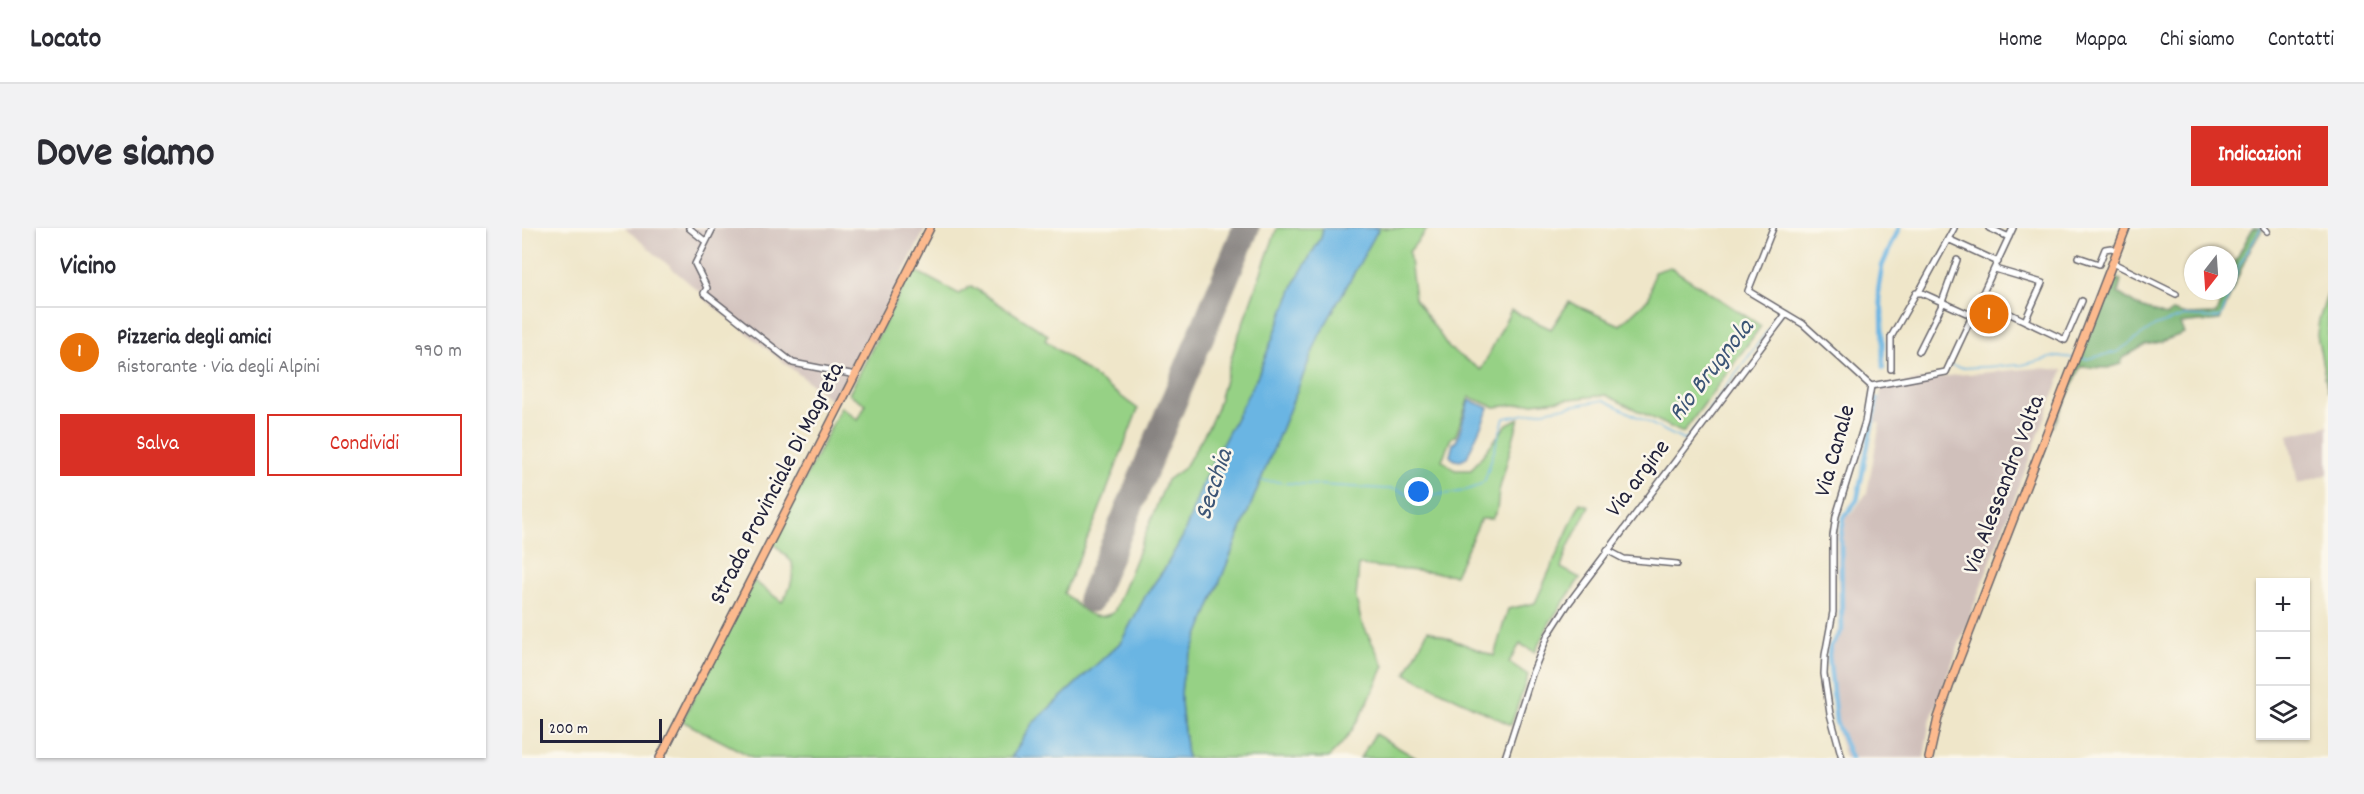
<!DOCTYPE html>
<html lang="it">
<meta charset="utf-8">
<style>
:root{--surface:#fff;--page:#f2f2f3;--text:#2b2b33;--muted:#7c7c81;--line:#e1e1e2;--accent:#d93025}
body{margin:0;font-family:Dekko,sans-serif;background:var(--page);color:var(--text)}
.controls{position:absolute;right:18px;bottom:18px;display:grid;overflow:hidden;border-radius:0px;box-shadow:0 2px 4px #0004}
.controls button{width:54px;height:54px;display:grid;place-items:center;padding:0;border:0;border-bottom:2px solid var(--line);background:var(--surface);color:var(--text);font:30px sans-serif}
.compass{position:absolute;left:1662px;top:18px;width:54px;height:54px;border-radius:50%;background:var(--surface);box-shadow:0 2px 4px #0004;rotate:197deg}
.scale{position:absolute;left:18px;bottom:15px;width:122px;box-sizing:border-box;padding-left:6px;border:3px solid #22223b;border-top:0;font-size:16px;line-height:21px;white-space:nowrap;color:#22223b;-webkit-text-stroke:4px #fbf7ec;paint-order:stroke}
.you{position:absolute;left:897px;top:264px;width:21px;height:21px;margin:-15px;border:4px solid #fff;border-radius:50%;background:#1a73e8;box-shadow:0 0 0 9px #1a73e833}
.badge{display:grid;place-items:center;width:39px;height:39px;border-radius:50%;background:var(--accent);color:#fff;font-size:20px;font-weight:700}
.pin{position:absolute;translate:-50% -50%;border:3px solid #fff;box-shadow:0 2px 6px #0006}
.list{margin:0;padding:0;list-style:none}
h2{display:flex;justify-content:space-between;align-items:center;height:78px;margin:0;padding:0 24px;font-size:26px}
h2 small{font-size:20px;font-weight:400;color:var(--muted)}
.list li{display:grid;grid-template-columns:39px 1fr auto;gap:18px;align-items:center;box-sizing:border-box;height:90px;padding:0 24px;border-top:2px solid var(--line)}
.list b{display:block;font-size:22px;white-space:nowrap}
.list p{margin:0;font-size:20px;white-space:nowrap;color:var(--muted)}
.list em{font-size:20px;font-style:normal;color:var(--muted)}
.actions{display:flex;gap:12px;padding:18px 24px}
.actions a{flex:1;padding:14px 0;border:2px solid var(--accent);border-radius:0px;text-align:center;font-size:21px;color:var(--accent)}
.actions .main{background:var(--accent);color:#fff}
.icon{flex:none;width:33px;height:33px;fill:none;stroke:currentColor;stroke-width:2;stroke-linecap:round;stroke-linejoin:round}
.map{position:relative;flex:none;width:1806px;height:530px;overflow:hidden;border-radius:0px}
header{display:flex;align-items:center;gap:36px;box-sizing:border-box;height:84px;padding:0 30px;background:var(--surface);border-bottom:2px solid var(--line)}
header strong{font-size:28px}
nav{display:flex;gap:33px;margin-inline-start:auto;font-size:21px}
.intro{display:flex;align-items:center;justify-content:space-between;box-sizing:border-box;height:144px;padding:0 36px}
h1{margin:0;font-size:42px}
.button{padding:15px 27px;border-radius:0px;background:var(--accent);color:#fff;font-size:21px;font-weight:700}
main{display:flex;gap:36px;padding:0 36px}
aside{flex:1;background:var(--surface);border-radius:0px;box-shadow:0 2px 4px #0004}
.map>svg:first-child{display:block}
.industrial{fill:#d0c0bb}
.green{fill:#96d185;stroke:#5c7a60;stroke-width:1.5}
.forest{fill:#78b372;stroke:#4d6a56;stroke-width:1.5}
.water{fill:#6bb5e3;stroke:#466c8f;stroke-width:1.5}
.lines{fill:none;stroke-linecap:round;stroke-linejoin:round}
.stream{stroke:#6bb5e3;stroke-width:1.5}
.canal{stroke:#6bb5e3;stroke-width:4.5}
.runway{stroke:#888482;stroke-width:27}
.minor-casing{stroke:#6a676d;stroke-width:8}
.major-casing{stroke:#6a676d;stroke-width:10}
.minor{stroke:#fff;stroke-width:5}
.major{stroke:#fcba8e;stroke-width:7}
.labels{text-anchor:middle;dominant-baseline:central;stroke-width:5;stroke-linejoin:round;paint-order:stroke}
.street-label{font-size:24px;fill:#22223b;stroke:#fbf7ec}
.water-label{font-size:26px;font-style:italic;fill:#3c5576;stroke:#fbf7ec}
</style>
<header>
<strong>Locato</strong>
<nav><a>Home</a><a>Mappa</a><a>Chi siamo</a><a>Contatti</a></nav>
</header>
<div class="intro"><h1>Dove siamo</h1><a class="button">Indicazioni</a></div>
<main>
<aside>
<h2>Vicino<small></small></h2>
<ul class="list">
<li><span class="badge" style="background:#e8710a">1</span><div><b>Pizzeria degli amici</b><p>Ristorante · Via degli Alpini</p></div><em>990 m</em></li>
</ul>
<div class="actions"><a class="main">Salva</a><a>Condividi</a></div>
</aside>
<div class="map">
<svg width="1806" height="530" viewBox="0 0 1806 530">
<rect width="100%" height="100%" fill="#fbf7ec"/>
<filter id="ink" filterUnits="userSpaceOnUse"><feTurbulence type="fractalNoise" baseFrequency=".0167" numOctaves="2"/><feDisplacementMap in="SourceGraphic" scale="12" xChannelSelector="R" yChannelSelector="G"/><feConvolveMatrix kernelMatrix="1 2 1 2 8 2 1 2 1" color-interpolation-filters="sRGB"/></filter>
<filter id="wash" filterUnits="userSpaceOnUse"><feTurbulence type="fractalNoise" baseFrequency=".008" numOctaves="4" result="noise"/><feDisplacementMap in="SourceGraphic" scale="24" xChannelSelector="R" yChannelSelector="G"/><feGaussianBlur stdDeviation="1.35" result="paint"/><feColorMatrix in="noise" values="0 0 0 0 0 0 0 0 0 0 0 0 0 0 0 0 0 1.4 0 .05"/><feComposite in="paint" operator="in"/></filter>
<g filter="url(#wash)">
<rect width="100%" height="100%" fill="#efe6c9"/>
<!-- industrial -->
<path class="industrial" d="M103,0H404L314,176L179,68L180,66Z
M1518,140L1541,142L1407,496L1402,530H1323L1312,494L1306,429L1307,418L1317,400L1315,309L1322,285L1328,287L1345,265L1358,195L1353,194L1360,158L1434,147Z
M1806,198V246L1776,256L1766,207Z"/>
<!-- green -->
<path class="green" d="M755,0H801L799,10L774,52L736,147L682,252L661,308L643,340L624,367L599,414L510,496L489,530H232L160,493L232,353L260,374C269,362 272,347 270,334L251,315L319,179L336,192L344,176L327,166L390,41L437,66L449,58L526,107L523,112L616,181L575,288L542,365C558,379 570,397 592,384L645,252L663,239L687,198L695,180L712,120Z
M857,0H906L887,24L893,70L927,120L959,142L989,82L1029,101L1047,74L1098,97L1127,70L1132,44L1148,39L1239,98L1161,205L1084,167L973,179L947,169L934,207L929,210L920,232L933,242H949L985,196L997,190L977,263L975,282L970,291H959L933,347L837,337L834,370L839,393L862,438C847,472 834,505 806,530H665C663,497 654,473 663,440L797,108Z
M1806,64V164L1795,107L1797,92Z
M1058,275L1067,278L1046,319L1039,340L1058,350L1028,394L1013,424L998,416L987,434L1006,447L989,497L884,446L906,402L972,428L986,381L1013,375Z
M853,506L894,530H838Z"/>
<!-- forest -->
<path class="forest" d="M1731,0H1741L1726,25L1698,92L1658,96L1662,105L1639,114L1623,117L1601,130L1599,136L1586,140L1559,139L1531,199L1589,49L1599,52L1596,65L1616,78L1644,88L1651,83L1664,87L1694,86L1702,63H1707C1707,40 1720,20 1731,0Z"/>
<!-- water -->
<path class="water" d="M801,0H857L797,108L663,440C654,473 663,497 665,530H489L510,496L599,414L624,367L643,340L661,308L682,252L736,147L774,52L799,10Z
M947,172L967,180L945,229C937,234 934,234 928,228L931,216L935,212Z"/>
<g class="lines">
<!-- stream -->
<path class="stream" d="M1262,81L1264,78
M1557,130L1564,131L1595,124L1633,98L1662,88L1697,90L1700,87L1717,38L1739,0
M1429,138L1438,140L1500,137L1536,128L1552,130
M740,253L760,254
M764,255L865,261C874,259 879,265 888,266C907,268 950,267 963,252L982,190L1082,172L1163,213L1259,85"/>
<!-- canal -->
<path class="canal" d="M1361,140L1360,82L1356,64L1360,38L1377,0
M1329,530L1314,494L1307,427L1308,419L1320,402L1319,310L1322,289L1335,272L1355,171"/>
<!-- runway -->
<path class="runway" d="M569,371L724,0"/>
</g>
</g>
<g filter="url(#ink)">
<g class="lines">
<!-- minor casing -->
<g class="minor-casing">
<path id="minor" d="M167,0L183,13
M191,0L173,36L185,60L182,65L271,135L334,147
M1251,0L1226,63L1281,96L1349,158
M1467,0L1487,9
M1742,0L1745,3
M1426,11L1476,34
M1556,29L1577,36L1583,21L1589,20L1595,22
M1591,35L1654,66
M1473,41L1520,55L1503,93
M1397,64L1432,0
M1459,72L1543,112L1560,73
M1420,74L1435,32
M1397,123L1421,75
M1369,141V109L1394,65H1400L1451,88
M1349,158L1424,144L1491,0
M1085,322L1102,331L1155,336
M983,530L1010,446L1026,407L1046,376L1264,86
M1320,530L1308,486L1302,446L1303,427L1311,384V308L1314,288L1343,194L1349,158"/>
</g>
<!-- major casing -->
<g class="major-casing">
<path id="major" d="M138,530L408,0
M1407,530L1416,490L1433,442L1604,0"/>
</g>
<!-- minor -->
<use href="#minor" class="minor"/>
<!-- major -->
<use href="#major" class="major"/>
</g>
</g>
<g class="labels">
<!-- street labels -->
<g class="street-label">
<text transform="translate(1314 223) rotate(-74)">Via Canale</text>
<text transform="translate(1117 251) rotate(-53)">Via argine</text>
<text transform="translate(256 256) rotate(-63)">Strada Provinciale Di Magreta</text>
<text transform="translate(1483 257) rotate(-69)">Via Alessandro Volta</text>
</g>
<!-- water labels -->
<g class="water-label">
<text transform="translate(1190 143) rotate(-52)">Rio Brugnola</text>
<text transform="translate(693 257) rotate(-72)">Secchia</text>
</g>
</g>
</svg>
<div class="controls">
<button>+</button>
<button>−</button>
<button><svg class="icon" aria-label="layers" viewBox="0 0 24 24"><path d="M12 4l9 5-9 5-9-5zM3 14l9 5 9-5"/></svg></button>
</div>
<svg class="compass" viewBox="-18 -18 36 36"><path d="M0-13l5 13h-10z" fill="#e53935"/><path d="M0 13l5-13h-10z" fill="#7c7c81"/></svg>
<div class="scale">200 m</div>
<div class="you"></div>
<div class="pin badge" style="left:1467px;top:86px;background:#e8710a">1</div>
</div>
</main>
